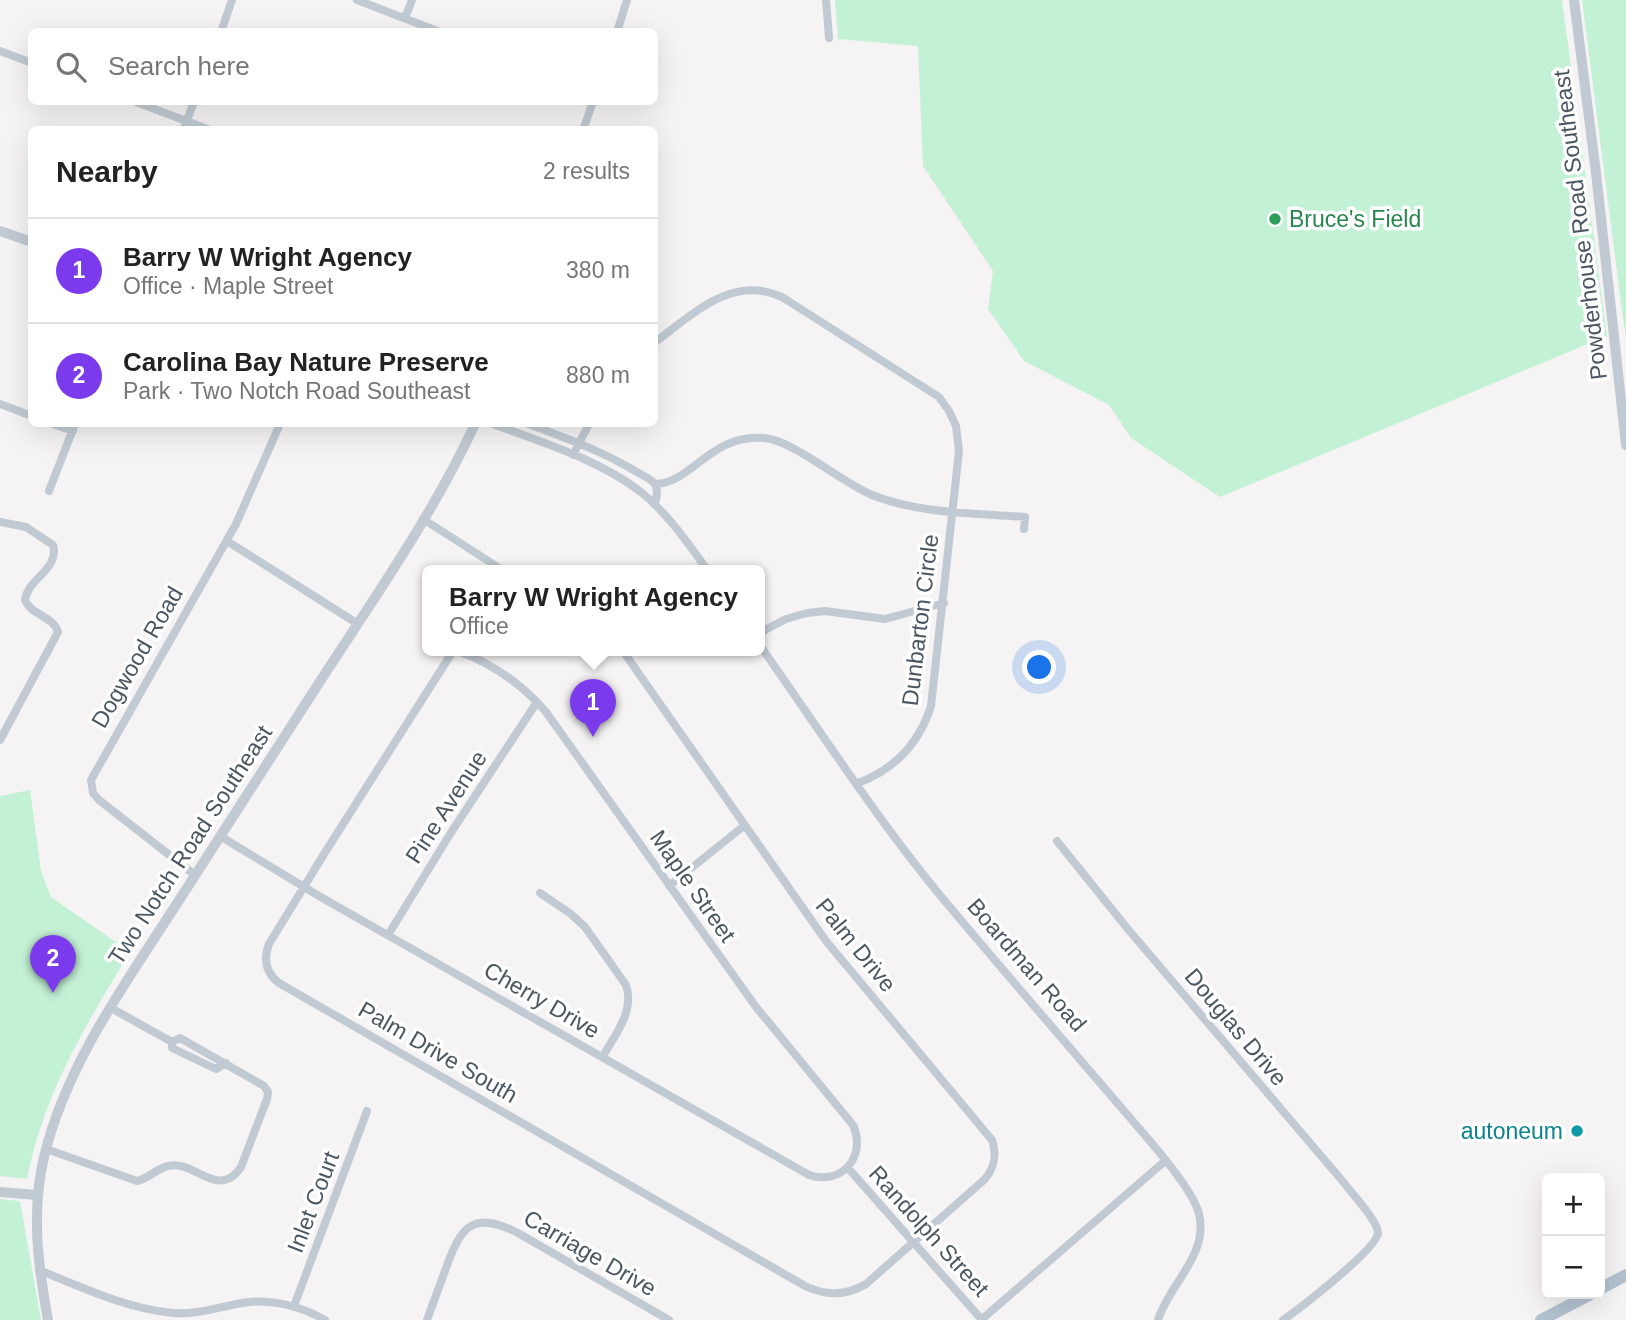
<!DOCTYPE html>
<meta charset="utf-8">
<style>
:root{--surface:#fff;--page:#f2f2f2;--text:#222;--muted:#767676;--line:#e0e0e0;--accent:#7c3aed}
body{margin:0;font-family:Arial,sans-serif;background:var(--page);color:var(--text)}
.controls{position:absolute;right:21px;bottom:21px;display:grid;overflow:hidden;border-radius:10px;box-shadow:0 7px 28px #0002}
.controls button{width:63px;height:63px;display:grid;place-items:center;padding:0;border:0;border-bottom:2px solid var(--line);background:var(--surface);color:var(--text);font:35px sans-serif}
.you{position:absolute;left:1040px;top:668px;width:24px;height:24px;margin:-18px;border:5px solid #fff;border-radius:50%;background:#1a73e8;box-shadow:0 0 0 10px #1a73e833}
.badge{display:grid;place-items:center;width:46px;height:46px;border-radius:50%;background:var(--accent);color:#fff;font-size:23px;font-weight:700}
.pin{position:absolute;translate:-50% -58px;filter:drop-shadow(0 2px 4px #0008)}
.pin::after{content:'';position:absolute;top:37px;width:24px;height:21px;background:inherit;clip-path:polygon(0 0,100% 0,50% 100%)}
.popup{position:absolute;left:422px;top:565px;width:343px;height:91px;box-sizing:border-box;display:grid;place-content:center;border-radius:10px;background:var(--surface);filter:drop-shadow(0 2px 5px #0005);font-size:23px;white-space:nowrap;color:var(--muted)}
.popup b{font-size:26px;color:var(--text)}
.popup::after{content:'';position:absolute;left:50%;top:100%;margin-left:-14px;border:14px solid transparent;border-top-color:var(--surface)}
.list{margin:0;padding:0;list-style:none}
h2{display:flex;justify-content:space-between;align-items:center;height:91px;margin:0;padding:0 28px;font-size:30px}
h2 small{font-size:23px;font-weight:400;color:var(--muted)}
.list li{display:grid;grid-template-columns:46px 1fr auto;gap:21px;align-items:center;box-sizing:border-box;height:105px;padding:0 28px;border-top:2px solid var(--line)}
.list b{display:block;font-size:26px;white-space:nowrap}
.list p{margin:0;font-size:23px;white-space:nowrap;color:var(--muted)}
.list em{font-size:23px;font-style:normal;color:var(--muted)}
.icon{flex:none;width:38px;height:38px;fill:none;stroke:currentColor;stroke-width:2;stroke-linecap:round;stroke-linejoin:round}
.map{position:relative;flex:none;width:1626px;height:1320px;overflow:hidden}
.search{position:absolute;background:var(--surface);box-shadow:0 7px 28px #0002;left:28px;top:28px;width:630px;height:77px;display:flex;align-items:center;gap:18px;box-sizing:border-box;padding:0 24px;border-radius:10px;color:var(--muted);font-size:26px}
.panel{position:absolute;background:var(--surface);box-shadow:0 7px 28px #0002;left:28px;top:126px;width:630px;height:301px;border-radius:10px}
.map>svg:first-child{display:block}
.park{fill:#c3f1d5}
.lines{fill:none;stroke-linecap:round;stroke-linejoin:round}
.minor{stroke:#c1cad2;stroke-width:8}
.tertiary{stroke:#c1cad2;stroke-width:10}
.primary{stroke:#b3c2d1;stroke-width:12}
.leisure-dot{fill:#2e9e5b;stroke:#fff;stroke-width:2.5}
.culture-dot{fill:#0f9aa8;stroke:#fff;stroke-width:2.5}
.labels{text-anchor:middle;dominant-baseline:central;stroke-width:7;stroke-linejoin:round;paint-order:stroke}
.leisure-label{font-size:23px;fill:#27864d;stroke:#fff;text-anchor:start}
.street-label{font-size:23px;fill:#4a5661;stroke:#fff}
.culture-label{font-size:23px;fill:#0d838f;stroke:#fff;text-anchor:end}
</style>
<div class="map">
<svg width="1626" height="1320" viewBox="0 0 1626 1320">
<rect width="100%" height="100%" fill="#f5f3f3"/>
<!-- park -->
<path class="park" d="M835,0H1562L1607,336L1220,497L1131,438L1109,405L1024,361L988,309L993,271L923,166L918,46L838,39Z
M1582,0H1626V338L1621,303Z
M30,790L41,871L51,897L130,952C85,1026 44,1093 27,1179L0,1176V796Z
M0,1199L20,1201L41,1320H0Z"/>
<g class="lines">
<!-- minor -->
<path class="minor" d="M357,0L440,32
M826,0L829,38
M405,18L412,0
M221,32L232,0
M617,32L627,0
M0,51L32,63
M136,102L210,130
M183,130L194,102
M583,130L593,102
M654,343C693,314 732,274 782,297L939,397L949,411L956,426L959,451L931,706C919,744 895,769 858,783
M0,404L32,416
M53,424L73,431
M493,424C543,443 598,459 641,492C668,514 688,543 708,571
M528,424C566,438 602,451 637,472C642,475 651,479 655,484C659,490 656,498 655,505
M573,455L589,424
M655,484C693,483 710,433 765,438C794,441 841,482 872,495C920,514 974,513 1025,517L1024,529
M49,491L75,424
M423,519L504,571
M0,522L26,527L53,545C60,569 28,578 25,600C31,615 53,616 58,632L0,740
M227,541L358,624
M759,633L786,619L807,613L825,611L885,619L944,603
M759,644C821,732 880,824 949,906C1007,975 1066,1043 1125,1112C1144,1134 1193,1188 1199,1214C1209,1255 1169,1284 1158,1320
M453,651L324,854L269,944C263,960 266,973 279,983L805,1286C826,1296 846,1296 866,1284L985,1179C995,1167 997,1155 992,1140L826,941L623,651
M220,836L319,896L809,1175C842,1186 867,1156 853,1125L756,1007L546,712C522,684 493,664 458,651
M1057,841L1127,928L1345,1184C1353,1195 1378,1221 1378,1233C1377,1249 1299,1309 1283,1320
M195,875L99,800L93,793L91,780L236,524L280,424
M669,886L745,825
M540,893L571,914L585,927L626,985C635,1011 615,1035 603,1056
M388,935L452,831L537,702
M172,1042V1048L216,1069L226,1063
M46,1149L137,1181C149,1178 158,1168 168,1166C194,1159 218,1201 241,1167L267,1099L268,1092L264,1086L180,1038L172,1042L111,1008
M848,1168L982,1320
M39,1270C81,1287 127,1309 173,1313C197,1315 218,1307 242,1303C270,1298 301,1306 325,1320
M294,1306L367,1111
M427,1320C433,1303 440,1285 446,1268C461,1226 473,1210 518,1233L669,1320
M981,1320L1165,1161"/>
<!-- tertiary -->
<path class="tertiary" d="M1574,0L1596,173L1626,445
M0,231L32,242
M0,1192L37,1195
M48,1320C38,1265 31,1212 44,1157C66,1065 125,984 176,905C227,826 277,747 328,669C380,590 435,510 475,424"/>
<!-- primary -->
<path class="primary" d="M1600,1289L1626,1275
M1541,1320L1591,1294"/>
</g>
<!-- markers -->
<circle class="leisure-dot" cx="1275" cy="219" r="7"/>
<circle class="culture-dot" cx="1577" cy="1131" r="7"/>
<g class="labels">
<!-- leisure labels -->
<g class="leisure-label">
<text x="1289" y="219">Bruce's Field</text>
</g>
<!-- street labels -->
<g class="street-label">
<text transform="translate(1580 225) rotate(-97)">Powderhouse Road Southeast</text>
<text transform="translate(920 620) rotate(-83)">Dunbarton Circle</text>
<text transform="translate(137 657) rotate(-60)">Dogwood Road</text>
<text transform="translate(446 807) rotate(-57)">Pine Avenue</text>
<text transform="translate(190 845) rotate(-57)">Two Notch Road Southeast</text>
<text transform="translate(693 886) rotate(55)">Maple Street</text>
<text transform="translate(856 945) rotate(51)">Palm Drive</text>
<text transform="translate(1027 965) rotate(49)">Boardman Road</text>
<text transform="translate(542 1000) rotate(30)">Cherry Drive</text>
<text transform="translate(1236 1027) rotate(50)">Douglas Drive</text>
<text transform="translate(438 1052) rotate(30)">Palm Drive South</text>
<text transform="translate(313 1202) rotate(-69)">Inlet Court</text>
<text transform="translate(929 1231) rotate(48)">Randolph Street</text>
<text transform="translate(590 1253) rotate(30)">Carriage Drive</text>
</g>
<!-- culture labels -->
<g class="culture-label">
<text x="1563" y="1131">autoneum</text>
</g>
</g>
</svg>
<div class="controls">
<button>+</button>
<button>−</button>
</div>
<div class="you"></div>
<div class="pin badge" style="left:593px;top:737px">1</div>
<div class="popup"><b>Barry W Wright Agency</b>Office</div>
<div class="pin badge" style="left:53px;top:993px">2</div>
<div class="search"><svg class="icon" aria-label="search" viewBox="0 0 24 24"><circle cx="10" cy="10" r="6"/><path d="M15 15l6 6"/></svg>Search here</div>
<section class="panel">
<h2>Nearby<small>2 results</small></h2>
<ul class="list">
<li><span class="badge">1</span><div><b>Barry W Wright Agency</b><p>Office · Maple Street</p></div><em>380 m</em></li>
<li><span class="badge">2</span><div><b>Carolina Bay Nature Preserve</b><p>Park · Two Notch Road Southeast</p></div><em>880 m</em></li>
</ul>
</section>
</div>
